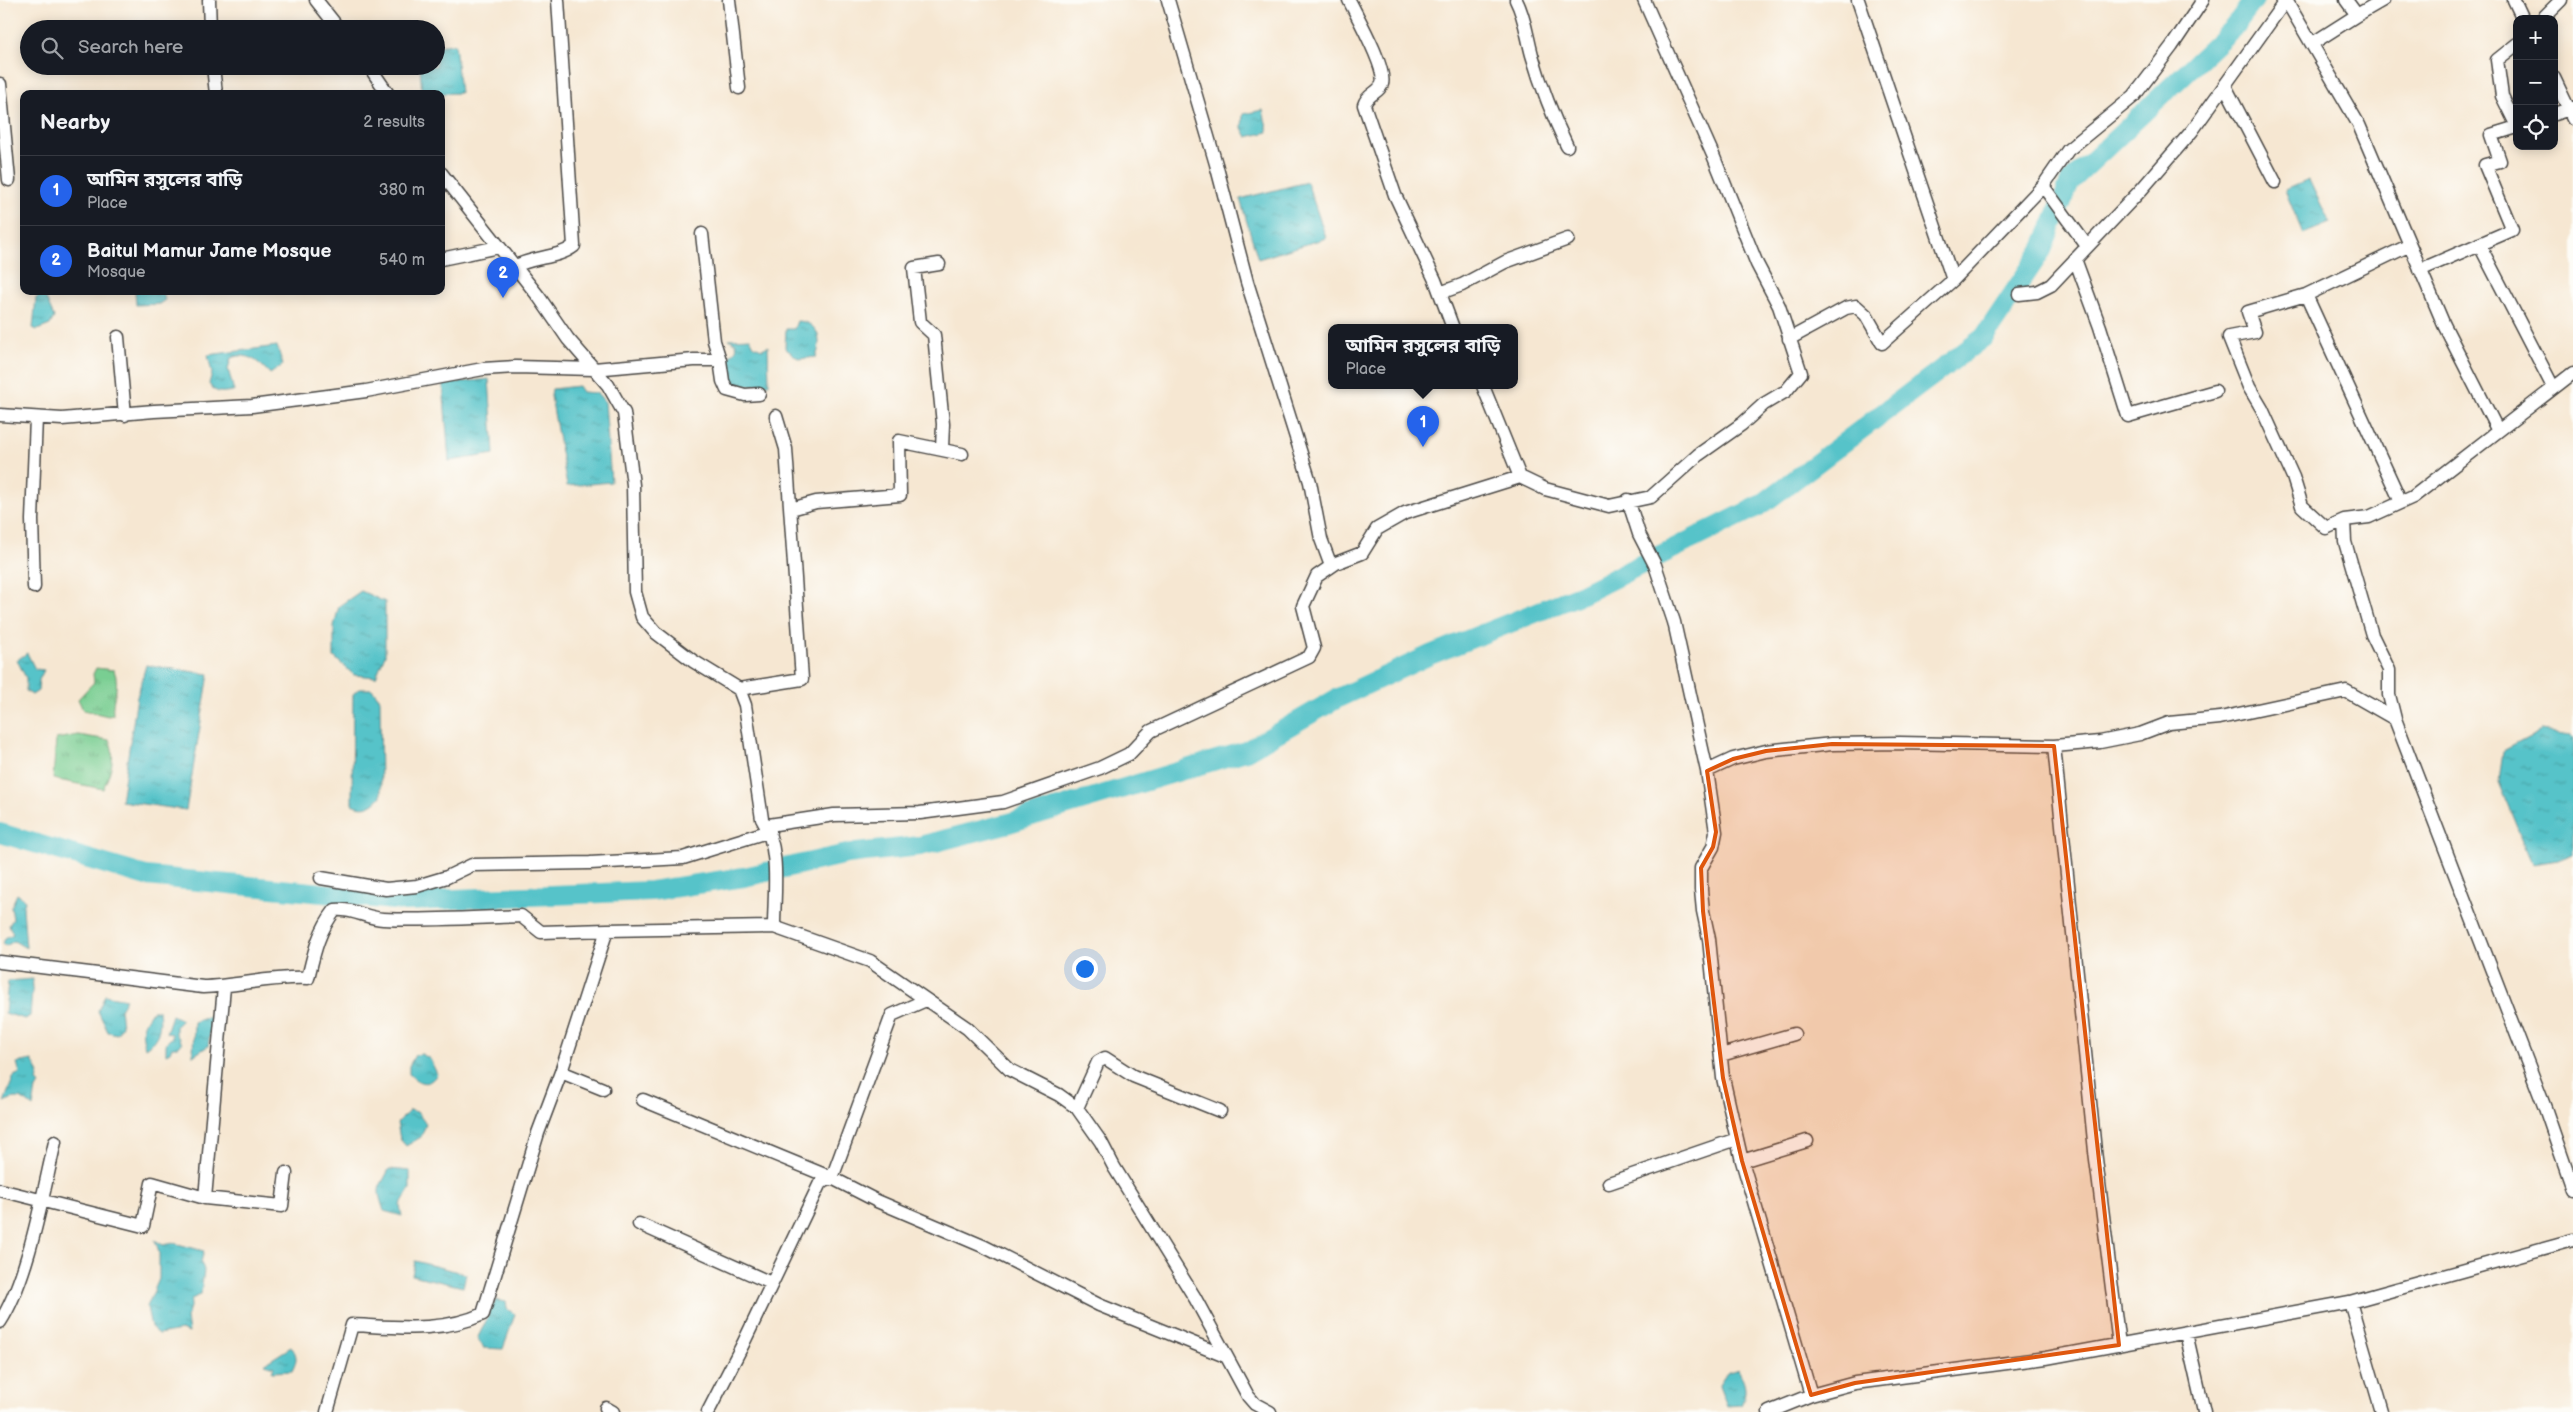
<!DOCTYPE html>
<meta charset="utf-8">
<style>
:root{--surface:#171b24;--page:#20242c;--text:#f1f3f6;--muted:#9ea1a6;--line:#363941;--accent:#2563eb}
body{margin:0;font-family:"Balsamiq Sans","Noto Sans Bengali",sans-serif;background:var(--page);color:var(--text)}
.controls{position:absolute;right:15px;top:15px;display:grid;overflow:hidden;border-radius:10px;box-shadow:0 2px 12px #0003}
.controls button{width:45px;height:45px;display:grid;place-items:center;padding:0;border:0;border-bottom:1px solid var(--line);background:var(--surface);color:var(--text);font:25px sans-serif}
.you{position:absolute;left:1084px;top:968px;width:18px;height:18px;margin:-12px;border:4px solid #fff;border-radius:50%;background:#1a73e8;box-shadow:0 0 0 8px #1a73e833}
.badge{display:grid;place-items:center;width:32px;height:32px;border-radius:50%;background:var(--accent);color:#fff;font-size:16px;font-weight:700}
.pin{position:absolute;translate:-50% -41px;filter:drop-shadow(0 1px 2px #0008)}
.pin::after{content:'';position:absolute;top:26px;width:18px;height:15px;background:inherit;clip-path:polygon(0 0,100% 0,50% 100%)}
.popup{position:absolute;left:1328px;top:324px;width:190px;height:65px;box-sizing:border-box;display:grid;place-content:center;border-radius:10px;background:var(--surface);filter:drop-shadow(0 1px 4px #0005);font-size:16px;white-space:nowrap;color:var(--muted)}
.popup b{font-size:19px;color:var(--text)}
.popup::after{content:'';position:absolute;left:50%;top:100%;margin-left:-10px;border:10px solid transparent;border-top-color:var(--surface)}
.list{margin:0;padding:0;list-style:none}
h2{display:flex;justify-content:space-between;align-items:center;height:65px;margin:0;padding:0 20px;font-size:21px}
h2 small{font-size:16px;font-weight:400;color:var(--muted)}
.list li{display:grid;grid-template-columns:32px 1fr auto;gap:15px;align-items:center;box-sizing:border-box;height:70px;padding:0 20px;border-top:1px solid var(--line)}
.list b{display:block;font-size:19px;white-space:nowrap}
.list p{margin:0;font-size:16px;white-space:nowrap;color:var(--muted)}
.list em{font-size:16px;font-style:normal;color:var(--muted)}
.icon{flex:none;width:28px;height:28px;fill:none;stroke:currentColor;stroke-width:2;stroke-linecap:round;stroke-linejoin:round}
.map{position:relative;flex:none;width:2573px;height:1412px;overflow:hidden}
.search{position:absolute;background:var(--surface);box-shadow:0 2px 12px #0003;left:20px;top:20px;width:425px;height:55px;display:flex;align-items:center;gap:12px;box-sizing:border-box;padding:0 18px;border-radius:28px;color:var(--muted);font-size:19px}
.panel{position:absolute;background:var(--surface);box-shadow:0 2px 12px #0003;left:20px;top:90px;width:425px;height:205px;border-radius:10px}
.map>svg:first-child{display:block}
.grass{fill:url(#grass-tufts);stroke:#527c5e}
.water{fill:url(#water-ripples);stroke:#40777a}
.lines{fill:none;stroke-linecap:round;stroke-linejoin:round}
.river{stroke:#56c3c9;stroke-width:20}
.street-casing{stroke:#494744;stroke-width:15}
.street{stroke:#fff;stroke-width:12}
.marked{fill:#df570e;fill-opacity:0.2;stroke:#df570e;stroke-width:4;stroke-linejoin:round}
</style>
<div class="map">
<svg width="2573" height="1412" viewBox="0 0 2573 1412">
<defs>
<pattern id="grass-tufts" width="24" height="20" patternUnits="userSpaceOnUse" patternTransform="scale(1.25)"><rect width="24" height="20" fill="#79ce92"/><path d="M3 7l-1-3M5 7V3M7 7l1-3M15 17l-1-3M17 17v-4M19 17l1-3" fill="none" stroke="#63a777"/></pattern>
<pattern id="water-ripples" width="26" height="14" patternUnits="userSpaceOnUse" patternTransform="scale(1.25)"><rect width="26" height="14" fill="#56c3c9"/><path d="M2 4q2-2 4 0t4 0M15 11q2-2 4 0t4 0" fill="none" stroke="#479fa3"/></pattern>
</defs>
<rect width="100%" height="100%" fill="#fdfcf7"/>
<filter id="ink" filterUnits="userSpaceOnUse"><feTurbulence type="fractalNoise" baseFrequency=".02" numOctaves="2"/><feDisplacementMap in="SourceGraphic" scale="10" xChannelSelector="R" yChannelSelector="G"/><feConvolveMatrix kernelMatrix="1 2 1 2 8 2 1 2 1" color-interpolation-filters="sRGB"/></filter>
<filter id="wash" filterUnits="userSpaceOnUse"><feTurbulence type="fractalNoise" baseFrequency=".0096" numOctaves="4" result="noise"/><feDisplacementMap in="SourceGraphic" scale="20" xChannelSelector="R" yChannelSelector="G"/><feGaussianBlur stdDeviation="1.12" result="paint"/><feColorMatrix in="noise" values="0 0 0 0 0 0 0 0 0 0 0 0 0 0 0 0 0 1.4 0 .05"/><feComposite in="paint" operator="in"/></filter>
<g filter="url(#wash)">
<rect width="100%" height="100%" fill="#f6e7d2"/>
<!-- grass -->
<path class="grass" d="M96,668L114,670C121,688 111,696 113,715L108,716L83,710L78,699L94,682L93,674Z
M78,735L109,740C117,756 110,773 103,789L53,779L56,739Z"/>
<!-- water -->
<path class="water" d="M455,44L460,93L422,94L420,66H436V46Z
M1263,110L1268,132L1247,137L1242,128L1243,114Z
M2309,180L2330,223L2303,234L2285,190Z
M1307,182L1326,238L1258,259L1240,199Z
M135,291H163L165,300L159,304L136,305Z
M44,294L54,317L50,325L37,330L33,328L36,298Z
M797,321C818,322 823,339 816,357L799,359L785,348L786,329H794Z
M750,338L754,346L762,349L768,346L769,384L732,387L728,358C733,352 738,353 736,343L729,339Z
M277,346L283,365L270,374C259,362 247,351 231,358L228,369L234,391C223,392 216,395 209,384L212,373L208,355Z
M489,379L494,454L449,461L443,384Z
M578,386L582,392L597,393L605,402L611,482L567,486L551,396L552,389Z
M361,591L385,602V655L376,677L354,675L334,657V626L339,606Z
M27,653L35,669L44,670L39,680L38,691L32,695L26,691V678L17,660Z
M146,665L209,674L186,810L121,801L137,697Z
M359,689H372L380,699L381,796C373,806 364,810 352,804L353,694Z
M2541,731L2571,735L2573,739V854L2558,860L2532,864L2499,782L2503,751Z
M17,894L25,900L23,908L26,948L14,941L6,946L3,944L5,938L13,934L9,925L13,919L11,907Z
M33,979L30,1016L25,1019L5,1013L8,981Z
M105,995L126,999L120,1009L122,1026L117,1034L108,1032L98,1011Z
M153,1010H159C161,1026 160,1039 145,1048C141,1030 141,1026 153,1010Z
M172,1015L182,1020L176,1026V1034L182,1043L179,1047H172L170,1052L166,1054V1043L172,1037V1034L166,1033Z
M213,1015L208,1046L193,1056L194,1022Z
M422,1054L430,1059L437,1074C429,1087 419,1084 409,1074V1066L415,1055Z
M32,1060L39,1073L37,1081L40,1085L36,1089L33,1107C22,1098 18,1095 4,1102L14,1076L20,1073L17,1063Z
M410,1110L417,1112L426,1124L421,1137L406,1146L400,1139L397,1123Z
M389,1169L410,1171V1189L400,1205L402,1216L384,1211C375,1184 379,1191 389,1169Z
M155,1240L163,1245L174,1243L204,1251L201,1262L204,1270L201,1294L192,1299L187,1318L189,1333L181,1330L159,1334L151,1327L147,1307L159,1279V1252Z
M415,1261L466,1274L463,1287L412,1275Z
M495,1300L506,1302L507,1309L515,1314L503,1349L484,1348L477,1339L488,1317L489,1305H494Z
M291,1347C298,1355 297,1361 292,1371L272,1372L274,1367L264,1364Z
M1738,1369C1745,1383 1748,1391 1741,1405L1727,1406L1719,1385L1727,1373Z"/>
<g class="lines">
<!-- river -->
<path class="river" d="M0,833L146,876L405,901L651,891L744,877L847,854L920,846L1009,823L1246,751L1338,698L1430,655L1582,594L1761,505L1984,337L2042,250L2070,182L2233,28L2254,0"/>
</g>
</g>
<g filter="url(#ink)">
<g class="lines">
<!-- street casing -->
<g class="street-casing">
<path id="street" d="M209,0L210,29
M316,0L339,29
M729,0L739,88
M1168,0L1216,164L1247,282L1310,482L1321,539L1331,566
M1349,0C1357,16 1387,69 1382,84C1379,93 1367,94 1364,105L1395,195L1435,280L1453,328
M1516,0C1525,17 1527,37 1532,55C1541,86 1553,117 1567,146
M1858,0L1953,280
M2286,0L2359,125L2410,245
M2514,0L2523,19
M2357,15L2383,0
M2542,19L2561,0
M2313,43L2357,15L2346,0
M2517,44L2497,60L2502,96L2517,126
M213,66L216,94
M369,66L388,94
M2554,78L2573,118
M0,84L9,180
M2225,86L2275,182
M2554,114L2573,108
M441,173L539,297L568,339L608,385L624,413L633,485L635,592L642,617L655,632L693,661L739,689L745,705L762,819C781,848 774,893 774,927L870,961L967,1028L1010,1070L1059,1095L1077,1108L1101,1142L1114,1167L1195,1298L1248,1396L1255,1404L1270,1412
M2043,186L2087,246
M702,234L714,341L720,360
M2479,244L2553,387
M441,259L499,247
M2075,259L2100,327L2128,416L2215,391
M939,264L914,268L920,322L934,335L943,424L942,449
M514,267C533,256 557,259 574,246L558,0
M2420,270L2512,230L2485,165L2500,161L2491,135L2517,127
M1440,293L1462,285L1505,262L1568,239
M2019,294L2037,292L2051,285L2141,190L2192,131L2286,0
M2306,295L2401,502
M118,337L125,415
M1789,339L1846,308L1856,306L1866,315L1882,343L1953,280L2043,186L2068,150L2134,96L2172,46L2203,0
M1483,386L1520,477
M0,415L62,419L154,411L252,406L366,391L483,369L516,367L594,369L694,360H720L723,381L727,390L745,395L759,394
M2498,431L2444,325L2410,245L2306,295L2248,312L2255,332L2229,337L2249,387L2262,409L2293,477L2302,506L2326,528L2344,520L2369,517L2413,497L2573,373
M1628,500L1639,534L1655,565L1674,622L1707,771L1716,832L1713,847L1701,868V890L1703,911L1709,939L1723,1078L1742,1161L1811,1395
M791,509L816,502L900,495L899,441L962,454
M2344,520L2345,542L2372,635L2389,670V695L2395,719
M34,587L32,520L36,418
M739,689L802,679L786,449L776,416
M1707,771L1733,759L1766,751L1832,744L1900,743L2054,746
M321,878L386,889L417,886L447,877L472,865L590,863L683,858L770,831L769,825L834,815L920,813L1003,802L1100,768L1129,754L1151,731L1309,657L1314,648L1303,606L1317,576L1336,563L1362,553L1377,529L1405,513L1520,477L1545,489L1609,506L1651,497L1698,455L1742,424L1764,404L1786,391L1801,373L1779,306L1757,264L1713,155L1644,0
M0,962L203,987C239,986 272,976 308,978C314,953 318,932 335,910C352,908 366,918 383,919C429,921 475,918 521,916L541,932L607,930
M224,987L205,1198L282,1206L286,1173
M1721,1055L1794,1034
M603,1089L561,1072L607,930L774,927
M643,1100L832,1178L877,1201L985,1247L1099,1305L1225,1356
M1077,1108L1098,1062L1105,1058L1133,1076L1220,1111
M1742,1161L1807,1141
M1609,1183L1737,1139
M0,1190L143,1226L152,1183L205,1198
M639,1224L771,1283
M2350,1302L2382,1412
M0,1322C28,1279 43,1193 55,1142
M2186,1333L2204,1412
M2119,1345L2095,1151L2054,746L2100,742L2140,734L2169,723L2220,718L2346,691L2395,719L2545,1108L2573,1189
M606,1408L613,1412
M327,1412L352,1325C395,1327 443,1333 483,1314L538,1133L561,1072
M708,1412L743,1344L820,1183L832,1178L892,1015L926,1000
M1769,1412L1811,1395L1855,1383L2046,1358L2350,1302L2573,1240"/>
</g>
<!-- street -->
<use href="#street" class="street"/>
</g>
</g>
<!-- marked area -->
<path class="marked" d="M1832,744L2054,746L2119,1345L1855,1383L1811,1395L1742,1161L1723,1078L1703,911L1701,868L1713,847L1716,832L1707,771L1733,759L1766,751Z"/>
</svg>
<div class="controls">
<button>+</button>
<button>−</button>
<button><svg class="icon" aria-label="locate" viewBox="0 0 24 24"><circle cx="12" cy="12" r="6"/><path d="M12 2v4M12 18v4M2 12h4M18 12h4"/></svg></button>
</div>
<div class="you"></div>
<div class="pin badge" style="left:1423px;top:447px">1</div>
<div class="popup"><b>আমিন রসুলের বাড়ি</b>Place</div>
<div class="pin badge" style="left:503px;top:298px">2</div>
<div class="search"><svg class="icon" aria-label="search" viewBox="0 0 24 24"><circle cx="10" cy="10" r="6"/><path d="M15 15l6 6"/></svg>Search here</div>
<section class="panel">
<h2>Nearby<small>2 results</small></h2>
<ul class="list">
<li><span class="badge">1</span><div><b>আমিন রসুলের বাড়ি</b><p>Place</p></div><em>380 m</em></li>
<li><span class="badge">2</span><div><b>Baitul Mamur Jame Mosque</b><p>Mosque</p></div><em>540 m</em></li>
</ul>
</section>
</div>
